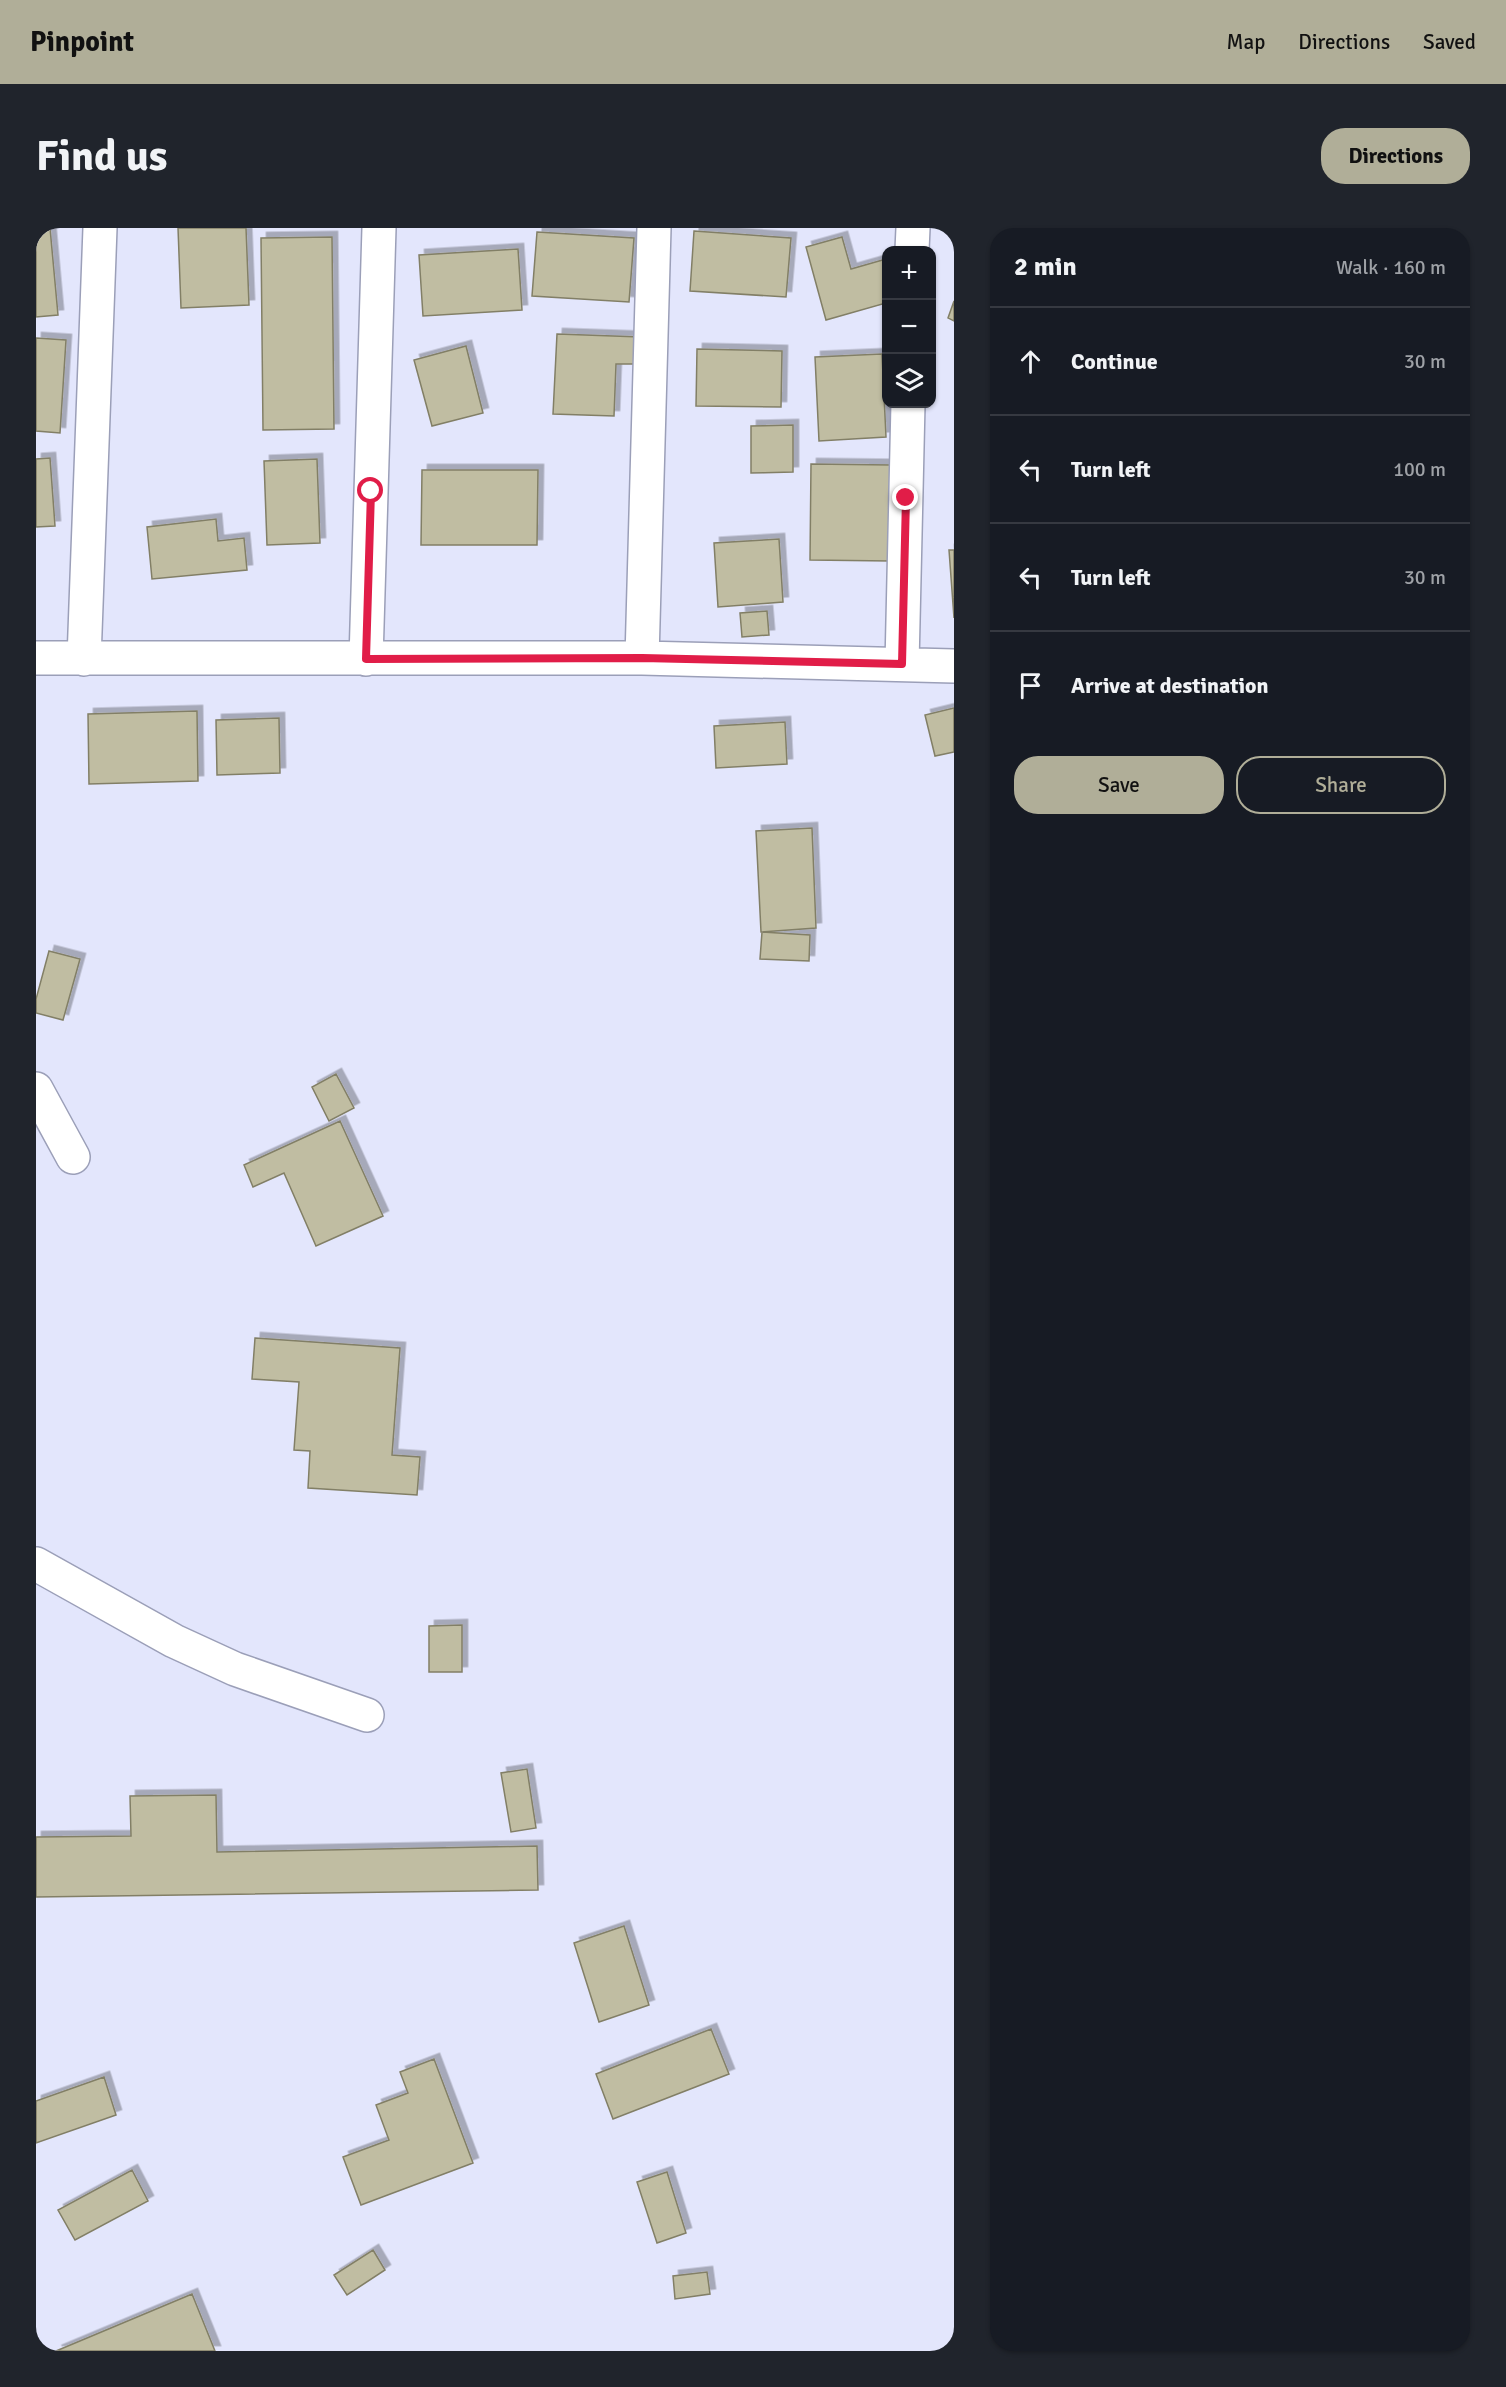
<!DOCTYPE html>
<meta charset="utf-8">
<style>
:root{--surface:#171b24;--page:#20242c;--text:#f1f3f6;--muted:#9ea1a6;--line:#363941;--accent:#b0ae98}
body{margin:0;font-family:Signika,sans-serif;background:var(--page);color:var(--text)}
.controls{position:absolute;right:18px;top:18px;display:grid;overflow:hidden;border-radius:12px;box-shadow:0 2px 4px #0004}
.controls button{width:54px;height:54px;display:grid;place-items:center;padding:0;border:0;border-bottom:2px solid var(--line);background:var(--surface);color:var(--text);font:30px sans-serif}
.stop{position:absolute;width:18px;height:18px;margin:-14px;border:4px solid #e11d48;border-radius:50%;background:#fff}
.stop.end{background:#e11d48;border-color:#fff;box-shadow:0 2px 6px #0008}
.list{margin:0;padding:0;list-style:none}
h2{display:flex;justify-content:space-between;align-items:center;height:78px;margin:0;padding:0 24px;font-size:26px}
h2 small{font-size:20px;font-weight:400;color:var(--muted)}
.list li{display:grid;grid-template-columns:39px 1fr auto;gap:18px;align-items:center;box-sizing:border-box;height:108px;padding:0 24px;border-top:2px solid var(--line)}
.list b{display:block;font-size:22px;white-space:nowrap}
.list em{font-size:20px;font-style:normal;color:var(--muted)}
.actions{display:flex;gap:12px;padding:18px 24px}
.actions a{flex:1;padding:14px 0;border:2px solid var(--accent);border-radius:24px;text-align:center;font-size:21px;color:var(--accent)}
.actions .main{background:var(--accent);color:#111}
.icon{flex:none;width:33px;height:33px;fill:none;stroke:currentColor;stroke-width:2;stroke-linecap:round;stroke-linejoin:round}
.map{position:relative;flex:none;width:918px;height:2123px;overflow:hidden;border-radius:24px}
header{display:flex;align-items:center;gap:36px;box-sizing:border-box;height:84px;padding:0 30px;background:var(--accent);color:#111}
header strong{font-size:28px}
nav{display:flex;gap:33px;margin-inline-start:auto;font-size:21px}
.intro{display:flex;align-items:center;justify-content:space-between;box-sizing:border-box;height:144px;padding:0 36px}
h1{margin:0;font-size:42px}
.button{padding:15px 27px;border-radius:24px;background:var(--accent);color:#111;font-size:21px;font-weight:700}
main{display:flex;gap:36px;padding:0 36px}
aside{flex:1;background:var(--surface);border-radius:24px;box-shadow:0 2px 4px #0004}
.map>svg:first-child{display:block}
.building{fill:#c0bda2;stroke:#827f66;stroke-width:1.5;filter:url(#shadow)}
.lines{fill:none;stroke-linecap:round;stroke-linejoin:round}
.minor-casing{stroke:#9b9fb8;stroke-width:36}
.minor{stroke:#fff;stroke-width:33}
.route{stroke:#e11d48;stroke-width:8}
</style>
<header>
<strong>Pinpoint</strong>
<nav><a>Map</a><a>Directions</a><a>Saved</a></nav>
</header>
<div class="intro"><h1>Find us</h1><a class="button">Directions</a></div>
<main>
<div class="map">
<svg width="918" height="2123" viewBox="0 0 918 2123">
<defs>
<filter id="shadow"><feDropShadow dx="5.5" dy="-5.5" stdDeviation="0" flood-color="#0004"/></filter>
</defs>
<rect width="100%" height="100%" fill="#e3e6fc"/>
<!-- building -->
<path class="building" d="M0,0H14L22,87L0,89Z
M142,0H210L213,77L145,80Z
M658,3L755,10L750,69L654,63Z
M501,4L598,10L593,74L496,68Z
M296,9L298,201L227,202L225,10Z
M806,9L815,41L850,31V75L790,92L770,19Z
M482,21L486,82L387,88L383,27Z
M918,73V93L912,90Z
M521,106L605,109L603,136H580L578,188L517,186Z
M0,110L30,112L24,205L0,203Z
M430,118L447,185L396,198L378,132Z
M661,121L746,123L745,179L660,178Z
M846,126L850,209L783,213L779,129Z
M757,197V244L715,245V198Z
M14,230L19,298L0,299V231Z
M281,231L284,315L231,317L228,233Z
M775,236L855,237L854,333L774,332Z
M386,242H502L501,317H385Z
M180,291L182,313L208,310L211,342L116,351L111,299Z
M743,311L747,374L682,379L678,315Z
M913,322H918V390Z
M731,383L733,407L706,409L704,385Z
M918,480V524L899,528L889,487Z
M161,483L162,553L53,556L52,486Z
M243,490L244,545L181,547L180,492Z
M749,494L751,536L680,540L678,498Z
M776,600L780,700L725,704L720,603Z
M726,704L774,707L773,733L724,731Z
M13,723L44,731L27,792L0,785V771Z
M300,846L318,880L293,893L276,859Z
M304,893L347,988L280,1018L248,945L217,959L208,937Z
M219,1110L364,1120L356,1227L384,1229L381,1267L272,1260L274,1223L258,1222L263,1154L216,1151Z
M426,1397V1444H393V1398Z
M491,1541L500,1600L475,1604L465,1545Z
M180,1567L181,1624L501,1618L502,1662L0,1669V1609L95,1608L94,1568Z
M588,1698L613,1777L563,1794L538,1715Z
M675,1801L693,1846L577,1891L560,1846Z
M398,1831L437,1935L325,1977L307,1929L353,1912L340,1877L372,1865L364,1844Z
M68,1849L80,1887L0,1915V1873Z
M96,1942L112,1973L39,2012L22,1982Z
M631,1944L650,2005L621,2015L601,1954Z
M337,2022L349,2042L311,2067L298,2047Z
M671,2044L674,2066L639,2071L637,2048Z
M156,2066L179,2123H20Z"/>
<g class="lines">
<!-- minor casing -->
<g class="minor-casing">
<path id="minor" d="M876,22L877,0
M0,430H606L918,438
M606,430L618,0
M48,431L64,0
M330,431L343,0
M866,436L872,176
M0,861L37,929
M0,1336L138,1413L199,1441L331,1487"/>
</g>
<!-- minor -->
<use href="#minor" class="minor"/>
</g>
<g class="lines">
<!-- route -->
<path class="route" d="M335,263L330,431L606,430L866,436L870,270"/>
</g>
</svg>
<div class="controls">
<button>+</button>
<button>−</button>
<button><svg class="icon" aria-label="layers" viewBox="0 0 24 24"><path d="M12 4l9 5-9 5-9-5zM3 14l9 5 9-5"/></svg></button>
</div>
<div class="stop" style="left:335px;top:263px"></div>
<div class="stop end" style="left:870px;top:270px"></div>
</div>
<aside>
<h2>2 min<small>Walk · 160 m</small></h2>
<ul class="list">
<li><svg class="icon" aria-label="ahead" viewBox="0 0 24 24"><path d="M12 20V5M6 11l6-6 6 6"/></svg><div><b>Continue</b></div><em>30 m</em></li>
<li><svg class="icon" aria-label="left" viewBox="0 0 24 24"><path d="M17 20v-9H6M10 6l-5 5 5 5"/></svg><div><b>Turn left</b></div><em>100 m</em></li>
<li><svg class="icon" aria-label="left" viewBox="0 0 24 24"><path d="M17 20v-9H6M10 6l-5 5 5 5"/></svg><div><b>Turn left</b></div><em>30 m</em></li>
<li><svg class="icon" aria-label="arrive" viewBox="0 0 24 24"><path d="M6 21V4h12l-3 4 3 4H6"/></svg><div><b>Arrive at destination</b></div></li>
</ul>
<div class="actions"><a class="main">Save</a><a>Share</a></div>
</aside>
</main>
